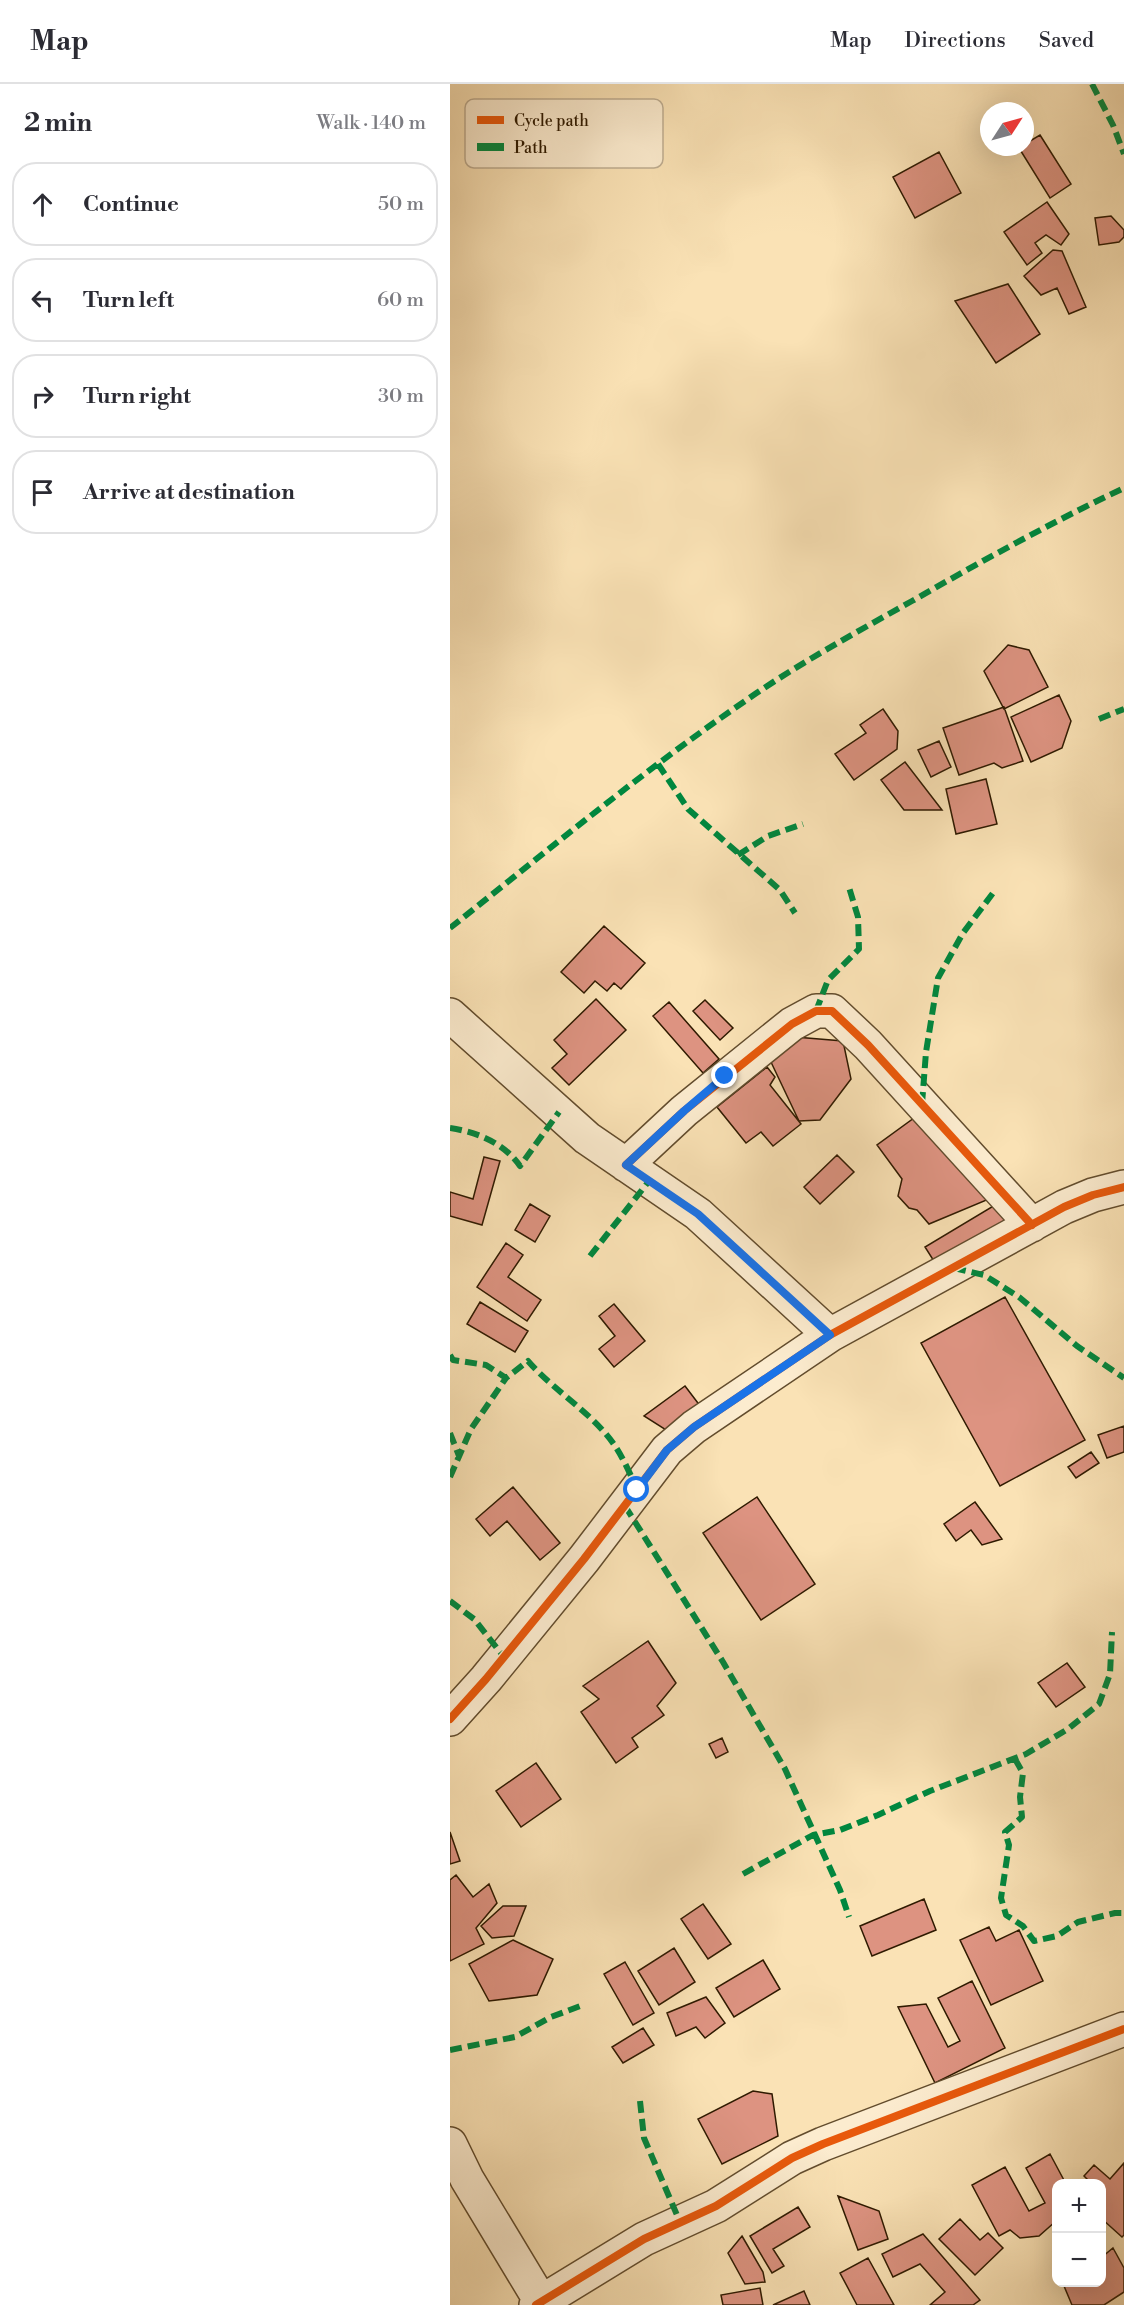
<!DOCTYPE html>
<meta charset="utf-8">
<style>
:root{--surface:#fff;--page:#f2f2f3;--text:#2b2b33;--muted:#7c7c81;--line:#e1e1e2}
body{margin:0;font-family:"Libre Bodoni",serif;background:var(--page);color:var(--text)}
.controls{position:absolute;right:18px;bottom:18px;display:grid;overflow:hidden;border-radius:12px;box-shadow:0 6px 24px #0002}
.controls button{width:54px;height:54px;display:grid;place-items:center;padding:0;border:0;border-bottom:2px solid var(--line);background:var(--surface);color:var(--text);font:30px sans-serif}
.compass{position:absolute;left:530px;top:18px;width:54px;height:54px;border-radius:50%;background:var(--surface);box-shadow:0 6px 24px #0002;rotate:54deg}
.stop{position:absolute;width:18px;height:18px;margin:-14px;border:4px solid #1a73e8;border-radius:50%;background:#fff}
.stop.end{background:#1a73e8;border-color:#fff;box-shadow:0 2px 6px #0008}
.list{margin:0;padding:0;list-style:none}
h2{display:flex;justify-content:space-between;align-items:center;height:78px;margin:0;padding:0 24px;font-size:26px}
h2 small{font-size:20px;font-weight:400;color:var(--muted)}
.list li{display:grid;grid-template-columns:39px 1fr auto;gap:18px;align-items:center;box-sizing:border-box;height:84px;margin:0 12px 12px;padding:0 12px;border:2px solid var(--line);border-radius:24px}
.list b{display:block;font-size:22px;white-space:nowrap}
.list em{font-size:20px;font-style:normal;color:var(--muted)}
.icon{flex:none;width:33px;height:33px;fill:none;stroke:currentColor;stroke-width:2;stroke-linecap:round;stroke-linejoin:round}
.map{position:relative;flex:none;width:674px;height:2221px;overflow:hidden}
header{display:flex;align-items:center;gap:36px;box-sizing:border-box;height:84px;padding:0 30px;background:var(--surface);border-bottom:2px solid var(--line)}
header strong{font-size:28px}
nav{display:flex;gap:33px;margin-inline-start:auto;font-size:21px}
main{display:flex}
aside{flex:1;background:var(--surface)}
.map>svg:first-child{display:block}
.building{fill:#dd9381;stroke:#2f1a00;stroke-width:1.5}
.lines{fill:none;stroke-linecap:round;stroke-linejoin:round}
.minor-casing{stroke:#624c2d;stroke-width:36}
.minor{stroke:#fceccf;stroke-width:33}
.quiet{stroke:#00873e;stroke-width:6;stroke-dasharray:12 6;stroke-linecap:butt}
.cycleway-casing{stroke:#fceccf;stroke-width:11}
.cycleway{stroke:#e8590c;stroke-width:8}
.route{stroke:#1a73e8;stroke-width:8}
.key{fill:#fceccf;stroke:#bead91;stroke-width:1.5}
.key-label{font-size:16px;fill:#2f1a00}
</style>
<header>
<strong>Map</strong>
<nav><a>Map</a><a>Directions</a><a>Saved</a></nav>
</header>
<main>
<aside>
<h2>2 min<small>Walk · 140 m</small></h2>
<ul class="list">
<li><svg class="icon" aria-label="ahead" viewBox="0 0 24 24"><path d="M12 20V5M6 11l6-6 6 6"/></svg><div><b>Continue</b></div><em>50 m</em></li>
<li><svg class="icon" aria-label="left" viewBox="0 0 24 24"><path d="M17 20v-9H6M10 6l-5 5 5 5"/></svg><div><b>Turn left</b></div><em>60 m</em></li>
<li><svg class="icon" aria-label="right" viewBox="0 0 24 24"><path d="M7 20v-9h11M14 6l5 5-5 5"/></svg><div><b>Turn right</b></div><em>30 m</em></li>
<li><svg class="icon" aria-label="arrive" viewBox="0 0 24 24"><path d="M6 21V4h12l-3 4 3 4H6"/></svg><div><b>Arrive at destination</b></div></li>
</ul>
</aside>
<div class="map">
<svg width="674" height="2221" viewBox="0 0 674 2221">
<rect width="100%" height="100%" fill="#fae2b5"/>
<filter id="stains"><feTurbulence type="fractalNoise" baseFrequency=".00333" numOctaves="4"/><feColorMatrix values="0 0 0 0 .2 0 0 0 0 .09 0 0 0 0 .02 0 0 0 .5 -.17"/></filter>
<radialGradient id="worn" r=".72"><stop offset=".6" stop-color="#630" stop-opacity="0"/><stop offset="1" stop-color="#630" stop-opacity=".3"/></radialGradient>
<!-- building -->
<path class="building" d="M590,51L621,100L600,114L569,64L575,63V60Z
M489,68L511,109L465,134L443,93Z
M597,118L619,150L611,161L596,151L585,159L592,169L577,181L554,148Z
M661,132L674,146V153L669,158L649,161L645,134Z
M603,166L612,167L636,223L619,230L607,204L591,211L574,192Z
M558,200L590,250L546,279L505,217Z
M558,561L579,566L598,603L554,625L534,587Z
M609,611L621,637L612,664L581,678L561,633Z
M554,623L573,677L552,684L544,679L509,691L493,644Z
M433,625L448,647L447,665L404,696L385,670L416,649L410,641Z
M489,657L501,683L481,693L468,666Z
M455,678L492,726H454L431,696Z
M536,695L547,740L506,750L496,705Z
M154,842L195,879L171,905L164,899L157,907L145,897L134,909L111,888Z
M146,915L176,946L119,1001L102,984L117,970L104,956Z
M255,916L283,944L270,956L243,927Z
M219,918L269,975L253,989L203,932Z
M345,953L393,957L401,995L370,1036L349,1037L320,976Z
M317,983L325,993L320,1001L351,1040L323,1062L311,1048L296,1059L267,1023Z
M475,1026L539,1115L479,1140L467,1126L459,1124L448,1112L452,1095L427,1061Z
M387,1071L404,1088L370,1120L354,1103Z
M34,1073L50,1077L32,1141L0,1132V1108L23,1115Z
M550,1118L562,1137L487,1182L475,1163Z
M80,1120L100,1132L85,1158L65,1146Z
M56,1159L73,1171L58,1193L91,1216L77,1237L27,1203Z
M555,1213L635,1356L550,1402L471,1259Z
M30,1218L78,1247L65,1268L17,1240Z
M164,1220L195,1257L164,1283L149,1265L165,1252L149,1232Z
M235,1302L254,1327L216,1346L194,1332Z
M674,1342V1368L657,1374L648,1351Z
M641,1368L649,1379L626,1394L618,1383Z
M63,1403L110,1459L90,1476L57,1437L40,1452L26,1435Z
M307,1413L365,1500L311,1536L253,1449Z
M525,1418L552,1455L532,1461L521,1446L506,1457L494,1440Z
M198,1557L226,1599L207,1622L214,1631L182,1654L188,1663L166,1679L131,1628L149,1615L133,1602Z
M617,1579L635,1603L606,1623L588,1599Z
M272,1654L278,1668L266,1674L259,1660Z
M86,1679L111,1715L71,1743L46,1707Z
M0,1748L10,1777L0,1780Z
M6,1791L23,1813L39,1800L47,1819L26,1844L34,1860L0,1877V1796Z
M474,1815L486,1846L422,1872L410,1842Z
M253,1820L281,1860L258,1875L231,1835Z
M53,1822H76L64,1852L42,1854L31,1842Z
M539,1843L546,1857L569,1846L593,1897L541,1921L510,1856Z
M63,1856L103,1875L87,1911L39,1917L19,1880Z
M224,1864L245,1898L209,1921L188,1887Z
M313,1876L330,1905L284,1933L266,1904Z
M175,1878L204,1929L183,1941L154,1890Z
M522,1897L555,1964L485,1999L448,1923L476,1920L498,1963L510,1957L488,1914Z
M256,1913L275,1939L255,1954L246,1943L226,1952L217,1929Z
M193,1944L204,1961L173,1979L162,1963Z
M303,2007L322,2010L328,2052L272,2080L248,2035Z
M600,2070L616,2100H606V2137L589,2152L570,2154L560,2146L549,2152L522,2101L555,2083L579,2127L595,2119L576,2084Z
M674,2079V2151L672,2153L652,2135V2100H642L634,2092L644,2081L660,2095Z
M388,2112L429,2127L438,2155L408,2166Z
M348,2123L360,2143L323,2165L334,2182L322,2189L300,2152Z
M510,2135L530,2156L538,2149L553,2164L525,2191L489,2155Z
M473,2150L530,2216L523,2221H480L495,2208L470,2180L443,2193L432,2170Z
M292,2152L313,2188L315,2198L295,2200L278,2169Z
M663,2164L674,2184V2208L654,2221H622L614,2202L619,2198H652V2173Z
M418,2174L444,2221H407L390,2189Z
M310,2204L313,2221H273L271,2211Z
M354,2207L360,2221H323Z"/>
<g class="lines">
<!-- minor casing -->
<g class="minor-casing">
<path id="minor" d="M0,931L137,1054L248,1130L380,1251
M176,1081L234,1027L342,940L366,927H382L418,961L582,1141
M0,1635L36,1595L134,1475L217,1366L244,1343L380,1251L614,1123L643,1111L674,1103
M0,2060L17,2095L93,2221
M86,2221L194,2155L266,2122L342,2074L373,2060L674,1945"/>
</g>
<!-- minor -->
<use href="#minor" class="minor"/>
<!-- quiet -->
<path class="quiet" d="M642,0L663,41L674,70
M649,635L674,625
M208,680L238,725L330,806L345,829
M288,771L318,752L353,740
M0,844C97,767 193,687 295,617C348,580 405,549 462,517C532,477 602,438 674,404
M366,927L378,896L409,865L408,833L398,800
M472,1020L476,968L488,894L513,849L543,809
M0,1044C27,1048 54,1059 70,1082L109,1028
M140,1172L199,1097
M504,1184L534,1191L569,1213L627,1262L674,1294
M0,1271L3,1276L36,1281L56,1294L78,1277C104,1307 140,1327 163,1359C173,1373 180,1390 187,1405
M0,1349L9,1372
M0,1393L21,1345L56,1294
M175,1422L273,1578L335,1685L390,1806L399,1833
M0,1517L24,1535L54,1573
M565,1675L573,1689L570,1713L572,1733L555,1748L559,1761L551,1814L556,1831L573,1842L584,1857L607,1852L628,1838L665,1829H674
M293,1790L363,1751L390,1746L428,1731L480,1707L576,1670L618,1645L649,1620L660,1590L662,1548
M0,1966L65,1953L101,1933L133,1921
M190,2017L194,2054L230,2138"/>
<!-- cycleway casing -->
<g class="cycleway-casing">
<path id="cycleway" d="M176,1081L234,1027L342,940L366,927H382L418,961L582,1141
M0,1635L36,1595L134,1475L217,1366L244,1343L380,1251L614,1123L643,1111L674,1103
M86,2221L194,2155L266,2122L342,2074L373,2060L674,1945"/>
</g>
<!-- cycleway -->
<use href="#cycleway" class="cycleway"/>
</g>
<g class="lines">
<!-- route -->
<path class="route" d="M187,1406L217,1366L244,1343L380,1251L248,1130L176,1081L234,1027L275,992"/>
</g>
<!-- legend -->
<rect x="15" y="15" width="198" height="69" rx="9" class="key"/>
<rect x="27" y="32" width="27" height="8" fill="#e8590c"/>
<rect x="27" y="59" width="27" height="8" fill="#00873e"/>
<g class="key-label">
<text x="64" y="42">Cycle path</text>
<text x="64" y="69">Path</text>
</g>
<rect width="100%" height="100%" filter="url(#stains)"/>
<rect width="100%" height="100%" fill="url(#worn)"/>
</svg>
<div class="controls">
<button>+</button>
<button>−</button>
</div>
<svg class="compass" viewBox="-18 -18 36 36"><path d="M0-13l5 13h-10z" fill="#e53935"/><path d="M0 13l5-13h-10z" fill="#7c7c81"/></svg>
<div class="stop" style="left:187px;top:1406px"></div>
<div class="stop end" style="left:275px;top:992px"></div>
</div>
</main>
